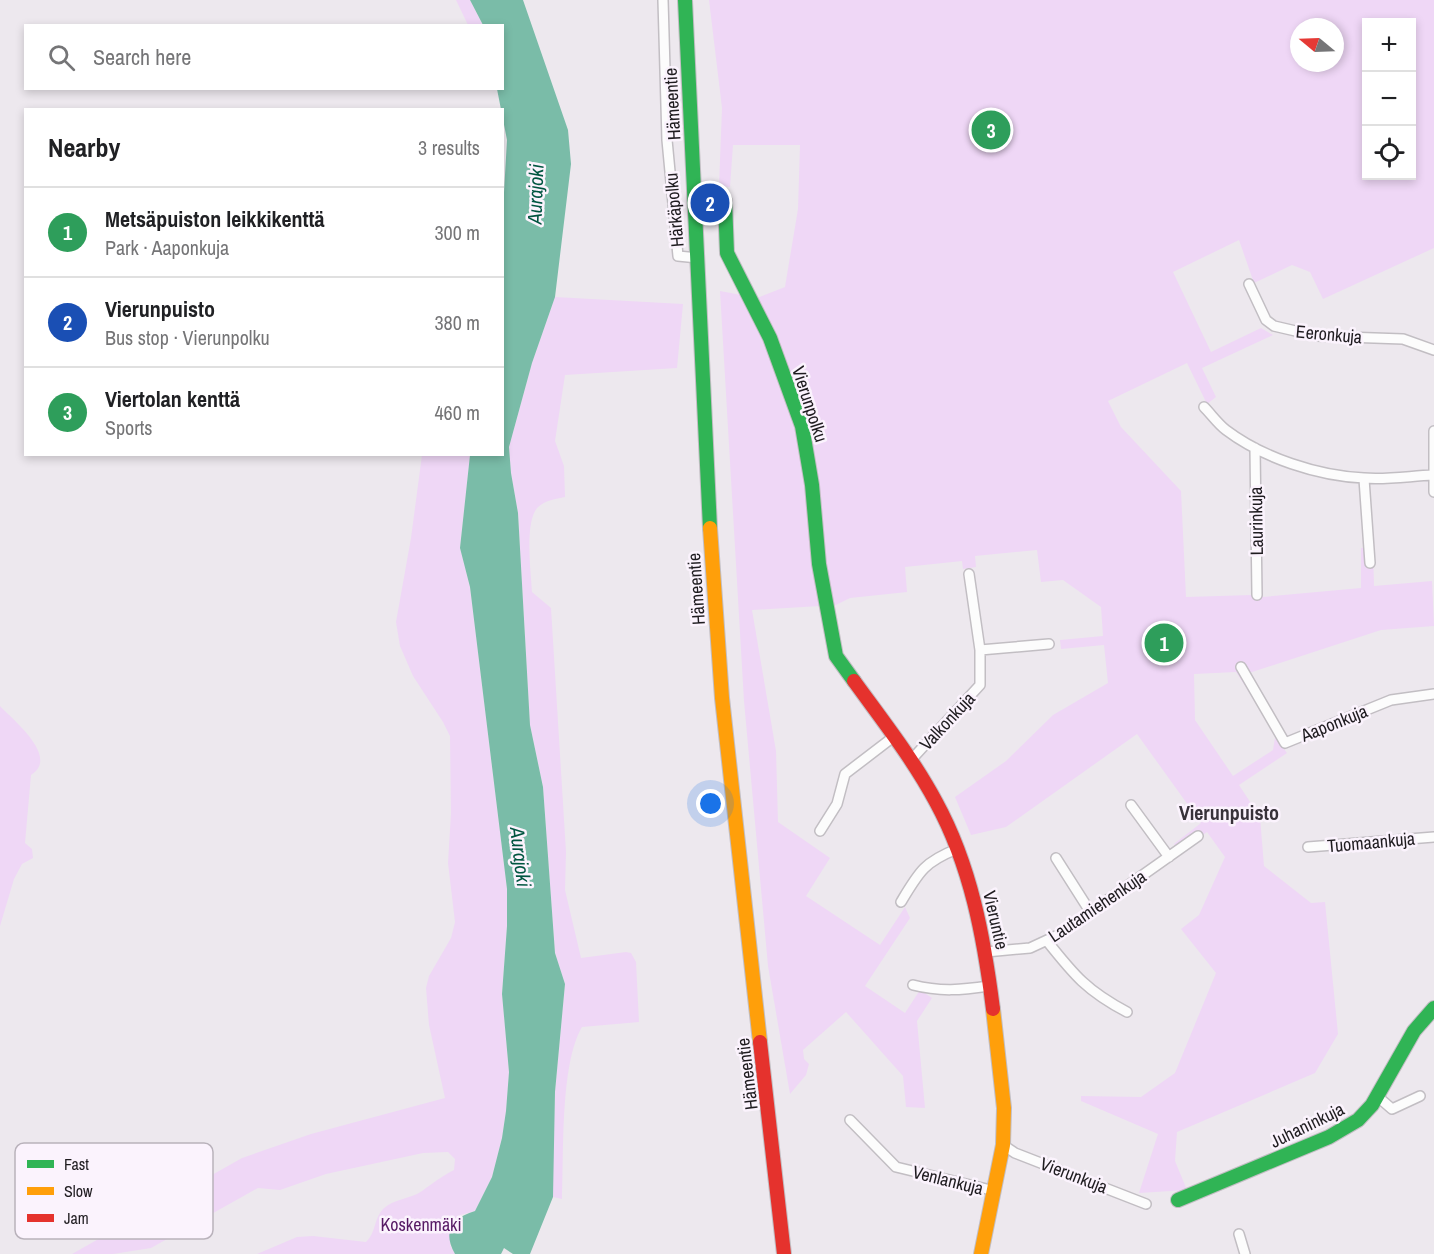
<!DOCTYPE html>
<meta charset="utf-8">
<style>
:root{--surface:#fff;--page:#f6f6f6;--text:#202124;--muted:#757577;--line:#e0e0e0;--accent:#1a73e8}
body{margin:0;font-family:"Archivo Narrow",sans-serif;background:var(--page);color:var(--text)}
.controls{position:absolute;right:18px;top:18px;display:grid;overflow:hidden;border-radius:0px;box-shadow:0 3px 9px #0003}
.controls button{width:54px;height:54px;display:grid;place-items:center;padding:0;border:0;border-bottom:2px solid var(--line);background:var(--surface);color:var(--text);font:30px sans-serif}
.compass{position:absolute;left:1290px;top:18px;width:54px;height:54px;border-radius:50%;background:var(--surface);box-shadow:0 3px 9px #0003;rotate:289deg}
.you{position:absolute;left:711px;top:804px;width:21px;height:21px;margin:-15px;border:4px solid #fff;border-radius:50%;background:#1a73e8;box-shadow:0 0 0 9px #1a73e833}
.badge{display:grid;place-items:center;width:39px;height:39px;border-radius:50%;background:var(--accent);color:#fff;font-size:20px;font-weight:700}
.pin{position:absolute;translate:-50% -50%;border:3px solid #fff;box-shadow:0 2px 6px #0006}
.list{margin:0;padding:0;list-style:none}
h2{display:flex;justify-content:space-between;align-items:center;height:78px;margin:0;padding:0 24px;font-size:26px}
h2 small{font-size:20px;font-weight:400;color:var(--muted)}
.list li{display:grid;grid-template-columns:39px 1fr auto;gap:18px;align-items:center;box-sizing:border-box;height:90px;padding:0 24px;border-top:2px solid var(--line)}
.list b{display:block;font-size:22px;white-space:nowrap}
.list p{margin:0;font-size:20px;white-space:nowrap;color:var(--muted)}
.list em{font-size:20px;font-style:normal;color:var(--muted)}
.icon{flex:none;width:33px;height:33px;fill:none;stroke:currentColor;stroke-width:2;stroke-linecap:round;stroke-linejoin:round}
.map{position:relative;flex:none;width:1434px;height:1254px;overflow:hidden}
.search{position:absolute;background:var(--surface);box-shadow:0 3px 9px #0003;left:24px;top:24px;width:480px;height:66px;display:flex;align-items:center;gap:15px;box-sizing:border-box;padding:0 21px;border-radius:0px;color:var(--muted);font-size:22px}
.panel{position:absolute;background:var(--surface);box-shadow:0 3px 9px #0003;left:24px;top:108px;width:480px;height:348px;border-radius:0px}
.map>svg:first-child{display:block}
.green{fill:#efd7f6;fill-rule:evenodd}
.water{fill:#7abca8}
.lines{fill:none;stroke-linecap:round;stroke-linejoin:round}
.street-casing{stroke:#c2bec3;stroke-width:12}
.fast-casing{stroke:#c2bec3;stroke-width:16}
.slow-casing{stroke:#c2bec3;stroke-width:16}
.jam-casing{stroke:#c2bec3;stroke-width:16}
.street{stroke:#fcfcfc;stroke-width:9}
.fast{stroke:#30b455;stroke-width:14}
.slow{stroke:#ff9f0a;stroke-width:14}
.jam{stroke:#e5322d;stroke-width:14}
.labels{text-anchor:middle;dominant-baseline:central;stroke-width:5;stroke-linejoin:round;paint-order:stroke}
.street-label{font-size:18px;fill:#1f1c20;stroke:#fbf3fd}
.park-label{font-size:18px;fill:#561964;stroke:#fbf3fd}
.water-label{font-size:20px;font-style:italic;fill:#005540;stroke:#fbf3fd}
.neighbourhood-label{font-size:20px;font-weight:bold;fill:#38323a;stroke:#fbf3fd}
.key{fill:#fbf3fd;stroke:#b9b2bb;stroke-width:1.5}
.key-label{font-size:16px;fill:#1f1c20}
</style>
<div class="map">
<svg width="1434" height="1254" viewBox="0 0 1434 1254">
<rect width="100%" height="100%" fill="#ede8ee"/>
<!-- green -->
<path class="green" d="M456,0H470L483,25H468Z
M709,0H1434V248L1323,299L1310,272L1292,265L1254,283L1239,240L1173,272L1211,352L1261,328L1273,335L1202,368L1216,397L1207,404L1187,363L1108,401L1121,427L1181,491L1186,597L1252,595V568L1262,564L1263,597L1361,588V548L1373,547L1374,586L1432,581L1434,626L1381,630L1249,673L1257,686L1249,692L1236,672L1194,674L1195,720L1233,776L1273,750L1275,738L1287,753L1239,785L1260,817L1264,866L1311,903L1325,902L1338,1034L1315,1073L1177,1132L1175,1161L1187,1190L1139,1193L1158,1134L1081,1101V1096L1141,1097L1175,1073L1216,973L1181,929L1199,915L1225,857L1207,832L1179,851L1174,844L1201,823L1137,734L1006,827L971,835L955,797L1006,761L1053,715L1108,683L1104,645L1061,649L1060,640L1103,636L1101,607L1063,580L1041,582L1037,550L975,556L976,567L963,569L962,561L905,567L907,592L850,598L836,605L752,610L776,751L778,822L830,858L806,896L880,945L905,907L910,918L865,986L905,1013L920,990L932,998L917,1021L925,1108L906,1107L903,1076L846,1012L803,1050L804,1059L809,1064L806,1075L790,1094L768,966L744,701L720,291L757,298L785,287L798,209L800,145H733L730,187L719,186L722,108ZM1366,22H1412V176H1366ZM1299,27H1335V63H1299Z
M555,297L683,304L677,368L565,375L555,441L564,466L565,497C555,499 546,500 538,507C524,521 531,572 532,592L551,608L566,852L565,890L581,958L626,952L631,953L636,962L639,1022L582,1027C560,1064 564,1154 562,1199L553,1197L552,1182L555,1092L565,984L555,953L543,787L530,725L518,513L511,473L509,447L532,363Z
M422,455H470L460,548L470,587L507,889V926L502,993L509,1072L506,1111L502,1138L492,1177L475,1211L460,1215L450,1245L455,1254H257L297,1237L313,1236L366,1242C376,1233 374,1218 383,1209C393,1199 411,1199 422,1191C433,1183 442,1176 454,1170L455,1159L448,1152L423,1153L326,1174L280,1190L258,1188L151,1248L113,1254H72L242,1158L311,1134L445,1098L429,1025L426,988L429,976L451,938L455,922L448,863L451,813L450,736L443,722L413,676L400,646L396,622L411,538Z
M0,706C13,720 60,757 31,775L25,843L32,849L33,858L22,864L14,879L0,926Z"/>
<!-- water -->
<path class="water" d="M470,0H523L568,130L571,164L555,297L532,363L509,447L511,473L518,513L530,725L543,787L555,953L565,984L555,1092L553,1197L530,1254H513L504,1248L501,1254H455C442,1231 452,1218 475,1211L492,1177L502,1138L506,1111L509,1072L502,994L507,926V889L470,587L460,548L470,455L502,454V227L507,140L497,89L502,88V26L483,25Z"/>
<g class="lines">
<!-- street casing -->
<g class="street-casing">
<path id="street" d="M663,0L667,140L678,256L698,258
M1249,284L1266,320L1274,326L1317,336L1403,339L1434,350
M1204,407C1211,414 1218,424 1226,430C1263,458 1318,476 1364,478C1386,480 1410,476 1433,475
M1434,431V492
M1255,448L1257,595
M1364,479L1370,563
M980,650L1049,644
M1241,667L1285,743L1391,700L1434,694
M911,760L980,685V650L969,574
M1131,805L1169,857
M820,831L837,804L845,774L892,738
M1308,847L1434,837
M1056,858L1091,913
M901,902C919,872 924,862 957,849
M1047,941C1074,975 1087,991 1127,1012
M986,952L1030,948L1058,935L1198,836
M913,985C940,992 962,990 989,986
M1377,1096L1392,1109L1420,1096
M850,1120L896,1167L995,1191
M1003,1145L1015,1153L1146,1204
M1239,1234L1245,1254"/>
</g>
<!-- fast casing -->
<g class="fast-casing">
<path id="fast" d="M685,0L710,528
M725,201L727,253L770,338L802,426L812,485L819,564L836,656L854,681
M1178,1200L1329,1137L1358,1120L1372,1105L1414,1031L1434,1008"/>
</g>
<!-- slow casing -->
<g class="slow-casing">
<path id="slow" d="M710,528L722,698L760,1042
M981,1254L1003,1145L1004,1108L993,1009"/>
</g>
<!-- jam casing -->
<g class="jam-casing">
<path id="jam" d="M854,681C883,721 913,759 936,802C971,866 984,938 993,1009
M760,1042L784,1254"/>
</g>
<!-- street -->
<use href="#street" class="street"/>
<!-- fast -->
<use href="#fast" class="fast"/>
<!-- slow -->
<use href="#slow" class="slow"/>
<!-- jam -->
<use href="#jam" class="jam"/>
</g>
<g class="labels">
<!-- street labels -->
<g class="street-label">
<text transform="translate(672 104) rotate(-93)">Hämeentie</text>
<text transform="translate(674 210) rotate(-95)">Härkäpolku</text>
<text transform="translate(1329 334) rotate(5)">Eeronkuja</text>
<text transform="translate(810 404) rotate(72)">Vierunpolku</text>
<text transform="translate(1256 521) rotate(-91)">Laurinkuja</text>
<text transform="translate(696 589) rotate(-94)">Hämeentie</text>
<text transform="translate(947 721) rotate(-47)">Valkonkuja</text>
<text transform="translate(1334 723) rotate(-22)">Aaponkuja</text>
<text transform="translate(1371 842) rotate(-5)">Tuomaankuja</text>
<text transform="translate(1097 906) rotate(-34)">Lautamiehenkuja</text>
<text transform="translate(996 920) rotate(77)">Vieruntie</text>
<text transform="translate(747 1074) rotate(-97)">Hämeentie</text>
<text transform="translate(1307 1125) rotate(-26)">Juhaninkuja</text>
<text transform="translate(1074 1175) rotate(21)">Vierunkuja</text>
<text transform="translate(948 1180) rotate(14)">Venlankuja</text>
</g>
<!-- park labels -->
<g class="park-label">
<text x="421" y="1224">Koskenmäki</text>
</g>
<!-- water labels -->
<g class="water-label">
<text transform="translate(535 194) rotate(-88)">Aurajoki</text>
<text transform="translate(521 857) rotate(83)">Aurajoki</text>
</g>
<!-- neighbourhood labels -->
<g class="neighbourhood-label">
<text x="1229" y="812">Vierunpuisto</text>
</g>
</g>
<!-- legend -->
<rect x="15" y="1143" width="198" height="96" rx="9" class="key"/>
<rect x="27" y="1160" width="27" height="8" fill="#30b455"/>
<rect x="27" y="1187" width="27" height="8" fill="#ff9f0a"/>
<rect x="27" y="1214" width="27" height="8" fill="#e5322d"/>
<g class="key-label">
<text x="64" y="1170">Fast</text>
<text x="64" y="1197">Slow</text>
<text x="64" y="1224">Jam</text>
</g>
</svg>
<div class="controls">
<button>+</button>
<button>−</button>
<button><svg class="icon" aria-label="locate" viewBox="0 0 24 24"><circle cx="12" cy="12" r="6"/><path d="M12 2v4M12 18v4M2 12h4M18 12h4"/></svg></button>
</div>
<svg class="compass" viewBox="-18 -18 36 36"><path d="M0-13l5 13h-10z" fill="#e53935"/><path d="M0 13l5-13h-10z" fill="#757577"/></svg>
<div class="you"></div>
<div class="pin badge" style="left:1164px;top:643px;background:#2e9e5b">1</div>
<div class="pin badge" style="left:710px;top:203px;background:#1a4fb4">2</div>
<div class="pin badge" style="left:991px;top:130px;background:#2e9e5b">3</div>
<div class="search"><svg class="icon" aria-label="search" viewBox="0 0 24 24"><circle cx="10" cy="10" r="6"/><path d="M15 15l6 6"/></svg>Search here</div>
<section class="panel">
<h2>Nearby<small>3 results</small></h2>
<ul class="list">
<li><span class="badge" style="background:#2e9e5b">1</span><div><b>Metsäpuiston leikkikenttä</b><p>Park · Aaponkuja</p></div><em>300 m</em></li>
<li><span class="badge" style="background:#1a4fb4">2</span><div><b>Vierunpuisto</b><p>Bus stop · Vierunpolku</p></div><em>380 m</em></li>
<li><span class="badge" style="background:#2e9e5b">3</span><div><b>Viertolan kenttä</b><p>Sports</p></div><em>460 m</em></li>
</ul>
</section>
</div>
